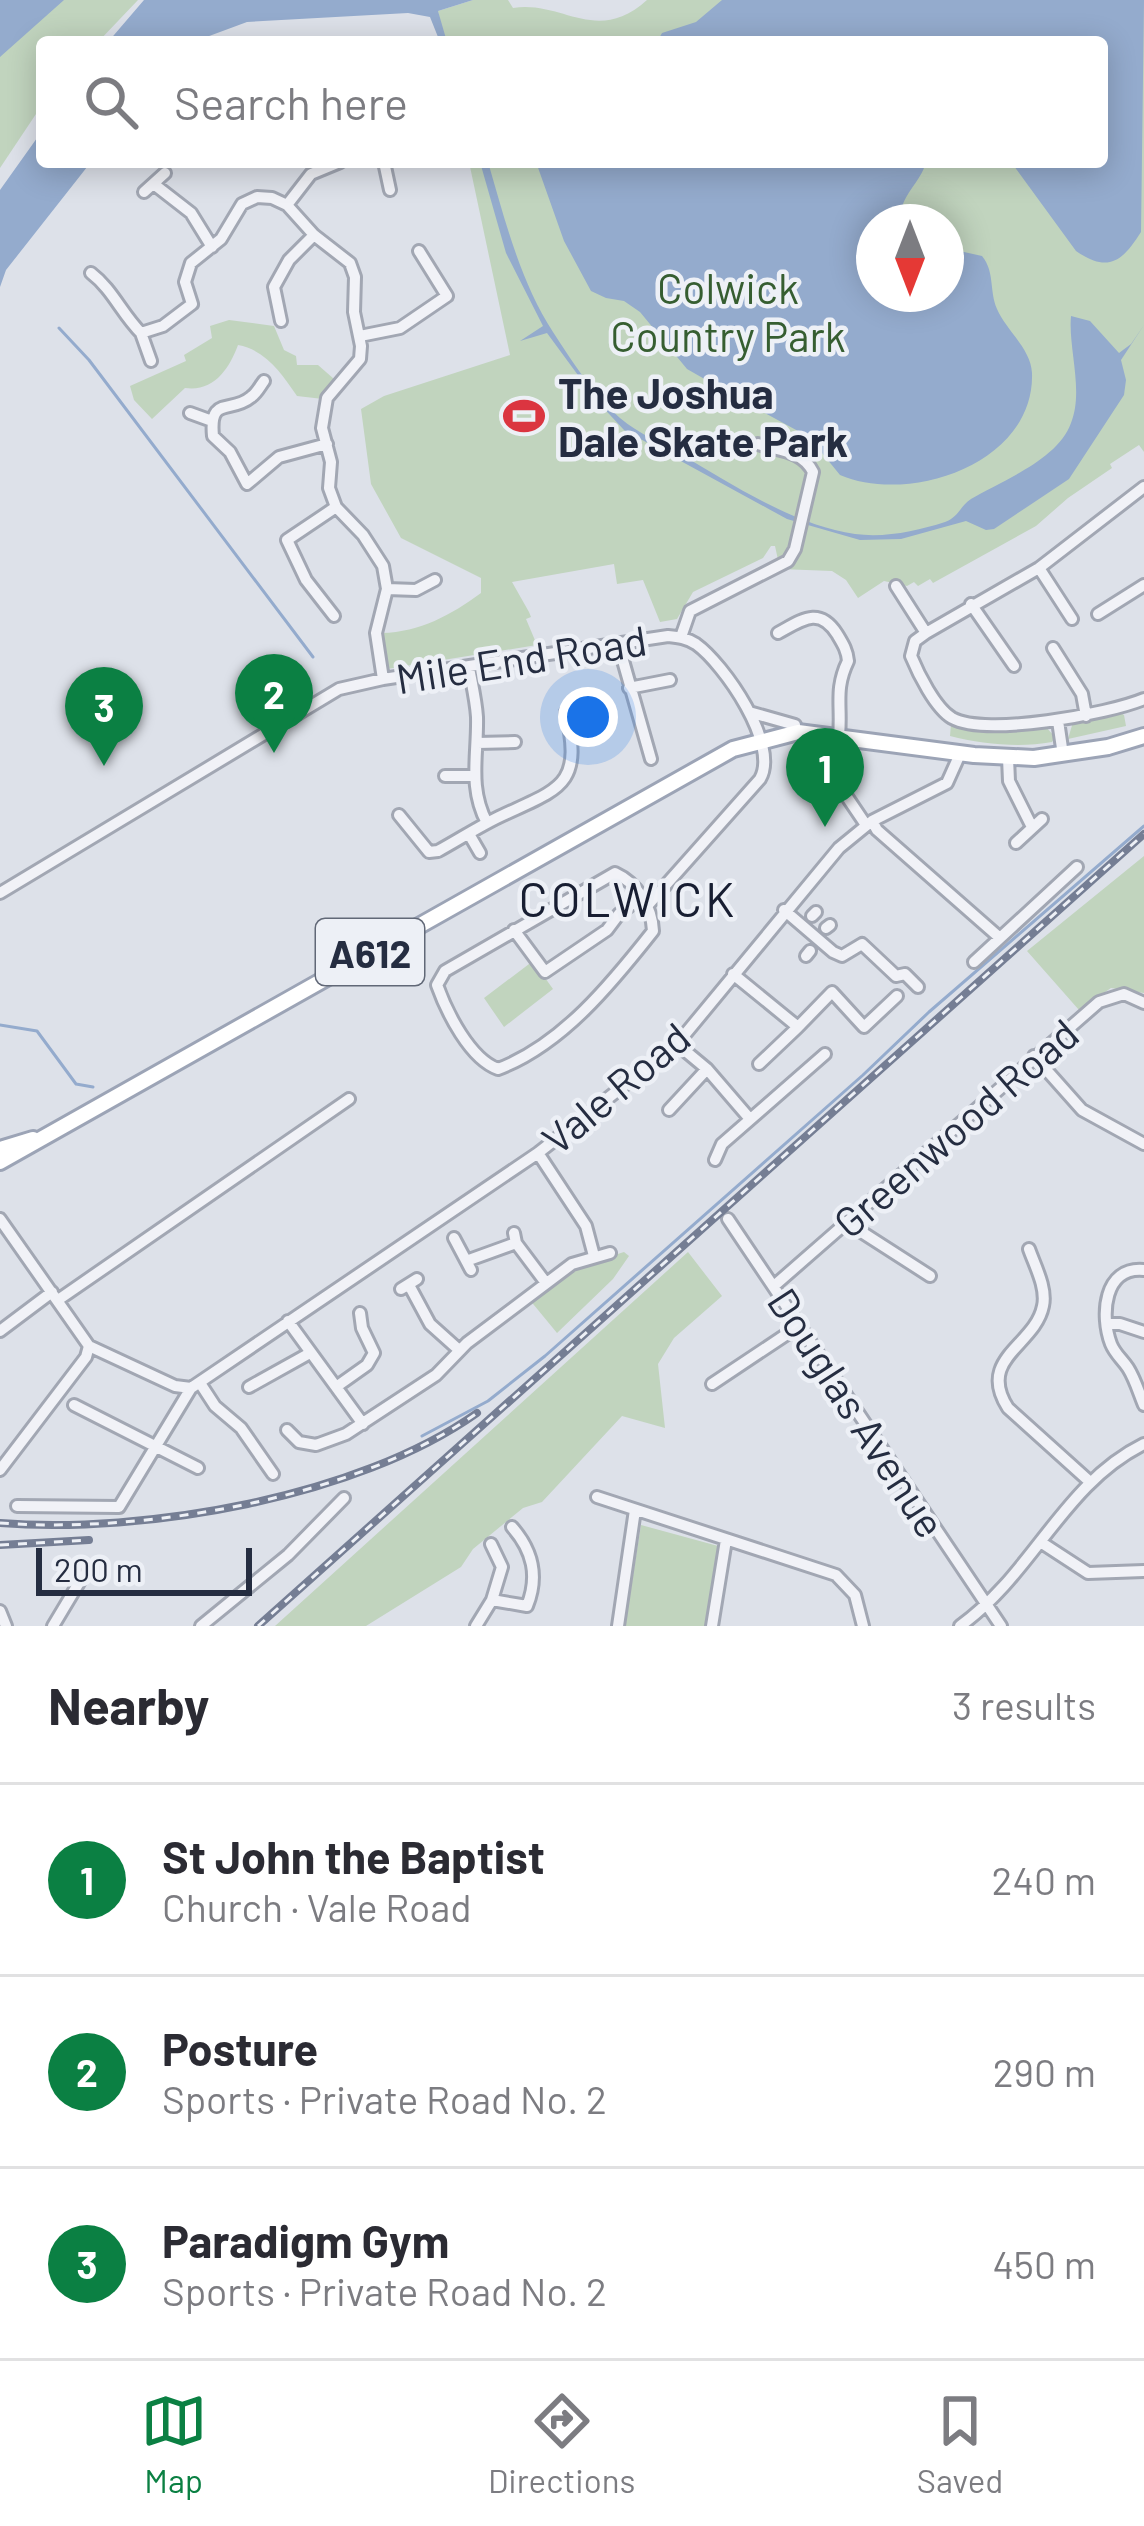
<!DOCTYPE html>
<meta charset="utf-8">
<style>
:root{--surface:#fff;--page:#f7f7f7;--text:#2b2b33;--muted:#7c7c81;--line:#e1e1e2;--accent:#0b8043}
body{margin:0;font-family:Barlow,sans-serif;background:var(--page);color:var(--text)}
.compass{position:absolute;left:856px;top:204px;width:108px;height:108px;border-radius:50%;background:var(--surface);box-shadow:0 6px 30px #0003;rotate:180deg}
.scale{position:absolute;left:36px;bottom:30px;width:216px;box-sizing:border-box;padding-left:12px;border:6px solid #252d41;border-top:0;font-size:33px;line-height:42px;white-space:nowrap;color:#252d41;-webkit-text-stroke:9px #edf0f6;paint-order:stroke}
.you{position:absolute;left:588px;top:717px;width:42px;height:42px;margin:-30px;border:9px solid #fff;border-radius:50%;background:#1a73e8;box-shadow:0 0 0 18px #1a73e833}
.badge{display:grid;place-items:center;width:78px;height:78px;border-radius:50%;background:var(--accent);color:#fff;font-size:39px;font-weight:700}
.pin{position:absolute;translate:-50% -99px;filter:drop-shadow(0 3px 6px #0008)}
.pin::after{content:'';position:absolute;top:63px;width:42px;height:36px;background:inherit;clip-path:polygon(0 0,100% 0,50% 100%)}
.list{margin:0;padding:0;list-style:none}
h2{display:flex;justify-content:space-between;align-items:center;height:156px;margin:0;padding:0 48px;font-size:51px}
h2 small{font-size:39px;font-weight:400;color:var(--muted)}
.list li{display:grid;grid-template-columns:78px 1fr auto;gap:36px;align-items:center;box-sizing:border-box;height:192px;padding:0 48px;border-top:3px solid var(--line)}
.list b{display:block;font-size:45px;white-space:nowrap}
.list p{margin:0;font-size:39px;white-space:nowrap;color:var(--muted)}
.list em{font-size:39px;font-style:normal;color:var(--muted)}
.icon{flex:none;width:66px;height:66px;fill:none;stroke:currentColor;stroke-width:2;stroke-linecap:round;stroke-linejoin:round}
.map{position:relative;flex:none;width:1144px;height:1626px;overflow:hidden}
.search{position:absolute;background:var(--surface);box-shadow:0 6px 30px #0003;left:36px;right:36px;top:36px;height:132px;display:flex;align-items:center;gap:30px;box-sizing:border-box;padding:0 42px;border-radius:12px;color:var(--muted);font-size:45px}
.sheet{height:732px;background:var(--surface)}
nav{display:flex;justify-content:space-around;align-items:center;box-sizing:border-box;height:168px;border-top:3px solid var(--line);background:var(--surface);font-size:33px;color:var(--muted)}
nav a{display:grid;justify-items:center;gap:6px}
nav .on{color:var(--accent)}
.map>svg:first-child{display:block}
.green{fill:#c1d4be;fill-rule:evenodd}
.water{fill:#94abcd}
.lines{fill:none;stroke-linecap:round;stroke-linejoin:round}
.stream{stroke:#94abcd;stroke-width:3}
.minor-casing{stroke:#a2a7b3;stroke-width:16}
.major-casing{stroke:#9ca4b6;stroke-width:20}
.minor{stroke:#f1f2f7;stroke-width:10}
.major{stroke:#fff;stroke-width:14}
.rail-casing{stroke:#757e94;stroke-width:8}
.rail{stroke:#edf0f6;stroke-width:3;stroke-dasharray:9;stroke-linecap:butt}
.labels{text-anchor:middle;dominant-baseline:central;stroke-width:9;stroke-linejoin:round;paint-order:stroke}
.shield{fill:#edf0f6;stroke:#616877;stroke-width:3}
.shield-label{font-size:39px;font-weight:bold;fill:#252d41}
.park-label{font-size:42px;fill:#365e31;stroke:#edf0f6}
.poi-label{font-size:42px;font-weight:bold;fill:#252d41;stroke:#edf0f6;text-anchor:start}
.street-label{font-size:42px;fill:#252d41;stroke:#edf0f6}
.quarter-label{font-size:48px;letter-spacing:3px;fill:#181e32;stroke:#edf0f6}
</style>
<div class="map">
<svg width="1144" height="1626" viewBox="0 0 1144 1626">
<rect width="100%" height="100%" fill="#dde1e9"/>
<!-- green -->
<path class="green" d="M0,0H138L98,42H42V105L0,168Z
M473,0H508L513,8C563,0 596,46 647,0H1144V452L1139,445L1110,464L1112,468L1068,498L1036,526L933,583L930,579L918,586L914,582L907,586L884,581L858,598L846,580L832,571L780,569L775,546H771L763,558L693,592L677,619L660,622L643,580L617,584L614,564L512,582L529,612L531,617L526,619L537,645L387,669L382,633C420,632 451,615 481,593V578L401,538L371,484L361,409L384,396L510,355L469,162H1102V42H443L438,11ZM874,222H946V294H874Z
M229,320L274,326L284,350L296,356L297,365H318L334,379L323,399L297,396C282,374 266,350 238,345C229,369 214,392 185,388L152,419L134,400L130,386L186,361L184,355L212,338L210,326Z
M1119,712L1124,715L1126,726L1068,739L1073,722Z
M951,724L1045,726L1055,737L1052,742C1019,748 982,744 950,736Z
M1144,856V993L1111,988L1079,1010L1027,951Z
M533,961L553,989L504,1027L484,998Z
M624,1252L629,1256L613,1279L557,1333L529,1299L570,1269Z
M688,1252L722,1296L674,1338L658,1364L665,1428L622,1416L542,1502L523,1508L473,1549L461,1567L366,1626H275Z
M641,1525L718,1546L706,1626H625Z"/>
<!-- water -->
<path class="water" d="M0,0H64L0,57Z
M144,0H473L438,11L447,42H440L430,17L408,13L247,22L193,42H108Z
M722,0H1144L1141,232C1122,262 1108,273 1076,251L1011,162H1102V42H657L662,33L696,22Z
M42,131V162H91L6,270L0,287V190Z
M480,162H488C505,220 520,281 553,332C571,360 594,395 620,418C639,434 661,443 682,455C735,486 794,525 855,534C885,538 917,531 945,522C959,517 960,506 971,499C1001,481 1058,460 1071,423C1084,391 1068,348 1071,316L1090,321L1119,353L1131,344L1144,325L1121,360L1126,380L1124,395L1069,479L994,529L986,530L966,521L901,539L860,540L787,519L624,430L597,401L547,333L520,341L543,326L506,253Z
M536,162H926C920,185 898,196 901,222H874V294H946V248L982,256C995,272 989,290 997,309C1006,330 1031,349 1032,373C1035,463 910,505 840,475L809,437L763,412L766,401L762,400L759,411L737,407L722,389L687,369L640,312L624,301L606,298L591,291L564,241Z"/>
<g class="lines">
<!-- stream -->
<path class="stream" d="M59,328L89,360L313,657
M0,1025L37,1031L76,1084L93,1087
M422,1436L488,1401L545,1356L863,1075L929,1012L1144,826"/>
<!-- minor casing -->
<g class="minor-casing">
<path id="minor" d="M384,162L390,190
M155,185L191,213L212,247
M144,192L165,173
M287,205L311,174L340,162
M91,273C112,289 122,314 141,333L163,326L192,304L185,282L191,263L221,239L242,204L257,197L272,198L287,205L314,235L350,263L355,277L354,312L361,346L360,359L327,398L322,428L331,462L329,488L336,507L363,535L383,566L387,589L376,633L383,679
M281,321L274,287L289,260L314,235
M141,333L151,361
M360,336L400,328L447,296L419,251
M264,381C260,386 257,393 251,397C231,414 209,395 213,436L230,452L247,484L279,457L327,444
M190,413L212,421
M1144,487L1039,568L926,633L915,641L911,656C918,673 935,708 952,718C986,737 1108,714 1144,699
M1039,568L1072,619
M896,586L926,633
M387,589L416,590L435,580
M971,604L1014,666
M1098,614L1144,585
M334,616L306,580L287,540L336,507
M778,633C802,620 819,606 837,634C843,644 847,650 848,661C834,690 842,706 839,736
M681,637L690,611L788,561L795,549L813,472C802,450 779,451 758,444
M618,643L651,759
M1053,648L1082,694L1086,716
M469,668C472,684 476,701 477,717C478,755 468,787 487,823
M629,688L670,680
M749,712L795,725
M1058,721L1063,755
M477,743L515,742
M816,751L866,825
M1008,758L1009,781L1032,827
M445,776H473
M399,815L429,852L438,851C460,839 481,825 503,815C561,788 583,785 566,712
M872,821L877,830L1000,938
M469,834L480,853
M1016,843L1042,819
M615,873C637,883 652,907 653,931C612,983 562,1045 498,1069C470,1059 447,1013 437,985L445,971Z
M0,893L339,689L383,679L668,636C678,637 687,638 696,644C724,664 780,745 760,779L648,905
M784,910L833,952L842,956L862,944L896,976L905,974L918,987
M812,916L816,912
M826,928L830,925
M514,930L545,972L607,930L619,914L641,897
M806,956L810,951
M974,962L1077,867
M733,974L798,1027L832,992L864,1027L897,996
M677,1044L707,1069L750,1119
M1034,1056L1082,1110L1144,1144
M759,1064L798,1027
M669,1110L707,1069
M538,1153L586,1226L594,1256
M715,1160L722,1144L825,1054
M0,1219L89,1346
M728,1219L1001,1626
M846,1222L930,1276
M514,1233L516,1243L546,1283
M454,1238L471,1270
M1029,1249C1035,1266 1047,1288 1043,1306C1035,1346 976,1358 1008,1408L1089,1481
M469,1260L516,1243
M1144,1270C1104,1266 1100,1315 1111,1344C1115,1354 1122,1359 1128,1368C1135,1379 1139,1393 1144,1405
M409,1285L430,1324L459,1350
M775,1285L1099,1002L1124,994L1144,1003
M401,1289L417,1279
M58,1300L349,1099
M288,1321L363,1424
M1107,1324H1120L1144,1332
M0,1331L52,1292
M89,1346L175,1386L191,1388
M200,1383L215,1406L241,1428L273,1474
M712,1384L799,1326
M249,1387L310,1353
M336,1387L367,1365L374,1353L362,1328L360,1313
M191,1388L538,1153L677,1044L839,848L872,821L947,783L960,754
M74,1405L198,1468
M287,1430L299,1442L316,1445L346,1434L436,1375L467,1343L572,1264L610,1253
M0,1470L86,1357L89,1346
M597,1497L836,1575L855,1595L863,1626
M17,1506L119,1507L191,1388
M1042,1543L1088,1573L1144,1571
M492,1600L527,1606C539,1576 533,1551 512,1527
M0,1611L6,1626
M53,1626L83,1576
M201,1626L288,1555L344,1498
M476,1626L492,1600L502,1567L491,1544
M618,1626L635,1510
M712,1626L726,1540
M960,1626C1033,1574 1063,1484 1144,1444"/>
</g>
<!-- major casing -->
<g class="major-casing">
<path id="major" d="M0,1149L33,1139
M0,1162L733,749L798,732L974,755L1034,758L1108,747L1144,736"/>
</g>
<!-- minor -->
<use href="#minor" class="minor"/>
<!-- major -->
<use href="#major" class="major"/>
<!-- rail casing -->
<g class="rail-casing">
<path id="rail" d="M0,1523C144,1534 357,1498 477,1413
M0,1545L89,1540
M258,1626L1144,834"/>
</g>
<!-- rail -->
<use href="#rail" class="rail"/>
</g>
<!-- icons -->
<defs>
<g id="stadium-bare" transform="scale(3.24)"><path d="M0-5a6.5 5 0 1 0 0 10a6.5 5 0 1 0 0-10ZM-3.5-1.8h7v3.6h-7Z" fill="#db3540" stroke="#edf0f6" stroke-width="2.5" paint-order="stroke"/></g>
</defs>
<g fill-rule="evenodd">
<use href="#stadium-bare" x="524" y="416"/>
</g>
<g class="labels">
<!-- shield labels -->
<rect class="shield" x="316" y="919" width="108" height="66" rx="9"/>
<g class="shield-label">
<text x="370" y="952">A612</text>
</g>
<!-- park labels -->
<g class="park-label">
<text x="728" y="287">Colwick<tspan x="728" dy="48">Country Park</tspan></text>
</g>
<!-- poi labels -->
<g class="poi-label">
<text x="558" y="392">The Joshua<tspan x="558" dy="48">Dale Skate Park</tspan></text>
</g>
<!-- street labels -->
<g class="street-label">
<text transform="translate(521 658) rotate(-9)">Mile End Road</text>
<text transform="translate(615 1087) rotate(-40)">Vale Road</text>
<text transform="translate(955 1127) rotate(-41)">Greenwood Road</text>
<text transform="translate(858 1412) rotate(57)">Douglas Avenue</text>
</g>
<!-- quarter labels -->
<g class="quarter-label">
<text x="628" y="898">COLWICK</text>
</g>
</g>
</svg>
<svg class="compass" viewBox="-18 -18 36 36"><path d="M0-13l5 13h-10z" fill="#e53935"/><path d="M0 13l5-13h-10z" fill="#7c7c81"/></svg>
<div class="scale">200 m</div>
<div class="you"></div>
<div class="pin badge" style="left:825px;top:827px">1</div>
<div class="pin badge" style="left:274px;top:753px">2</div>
<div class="pin badge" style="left:104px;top:766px">3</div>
<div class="search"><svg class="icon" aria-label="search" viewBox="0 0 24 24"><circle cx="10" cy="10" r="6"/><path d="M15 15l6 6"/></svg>Search here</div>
</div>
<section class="sheet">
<h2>Nearby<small>3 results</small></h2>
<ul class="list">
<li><span class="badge">1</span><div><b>St John the Baptist</b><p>Church · Vale Road</p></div><em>240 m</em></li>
<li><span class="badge">2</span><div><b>Posture</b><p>Sports · Private Road No. 2</p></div><em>290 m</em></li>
<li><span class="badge">3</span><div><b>Paradigm Gym</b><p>Sports · Private Road No. 2</p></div><em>450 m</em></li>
</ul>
</section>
<nav>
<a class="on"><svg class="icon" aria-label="map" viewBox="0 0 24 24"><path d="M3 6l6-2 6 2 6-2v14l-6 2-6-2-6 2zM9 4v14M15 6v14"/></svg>Map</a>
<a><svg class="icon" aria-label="directions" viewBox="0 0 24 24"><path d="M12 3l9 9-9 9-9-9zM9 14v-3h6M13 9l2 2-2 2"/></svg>Directions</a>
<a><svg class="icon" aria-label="saved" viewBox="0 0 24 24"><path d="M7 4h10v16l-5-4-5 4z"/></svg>Saved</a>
</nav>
